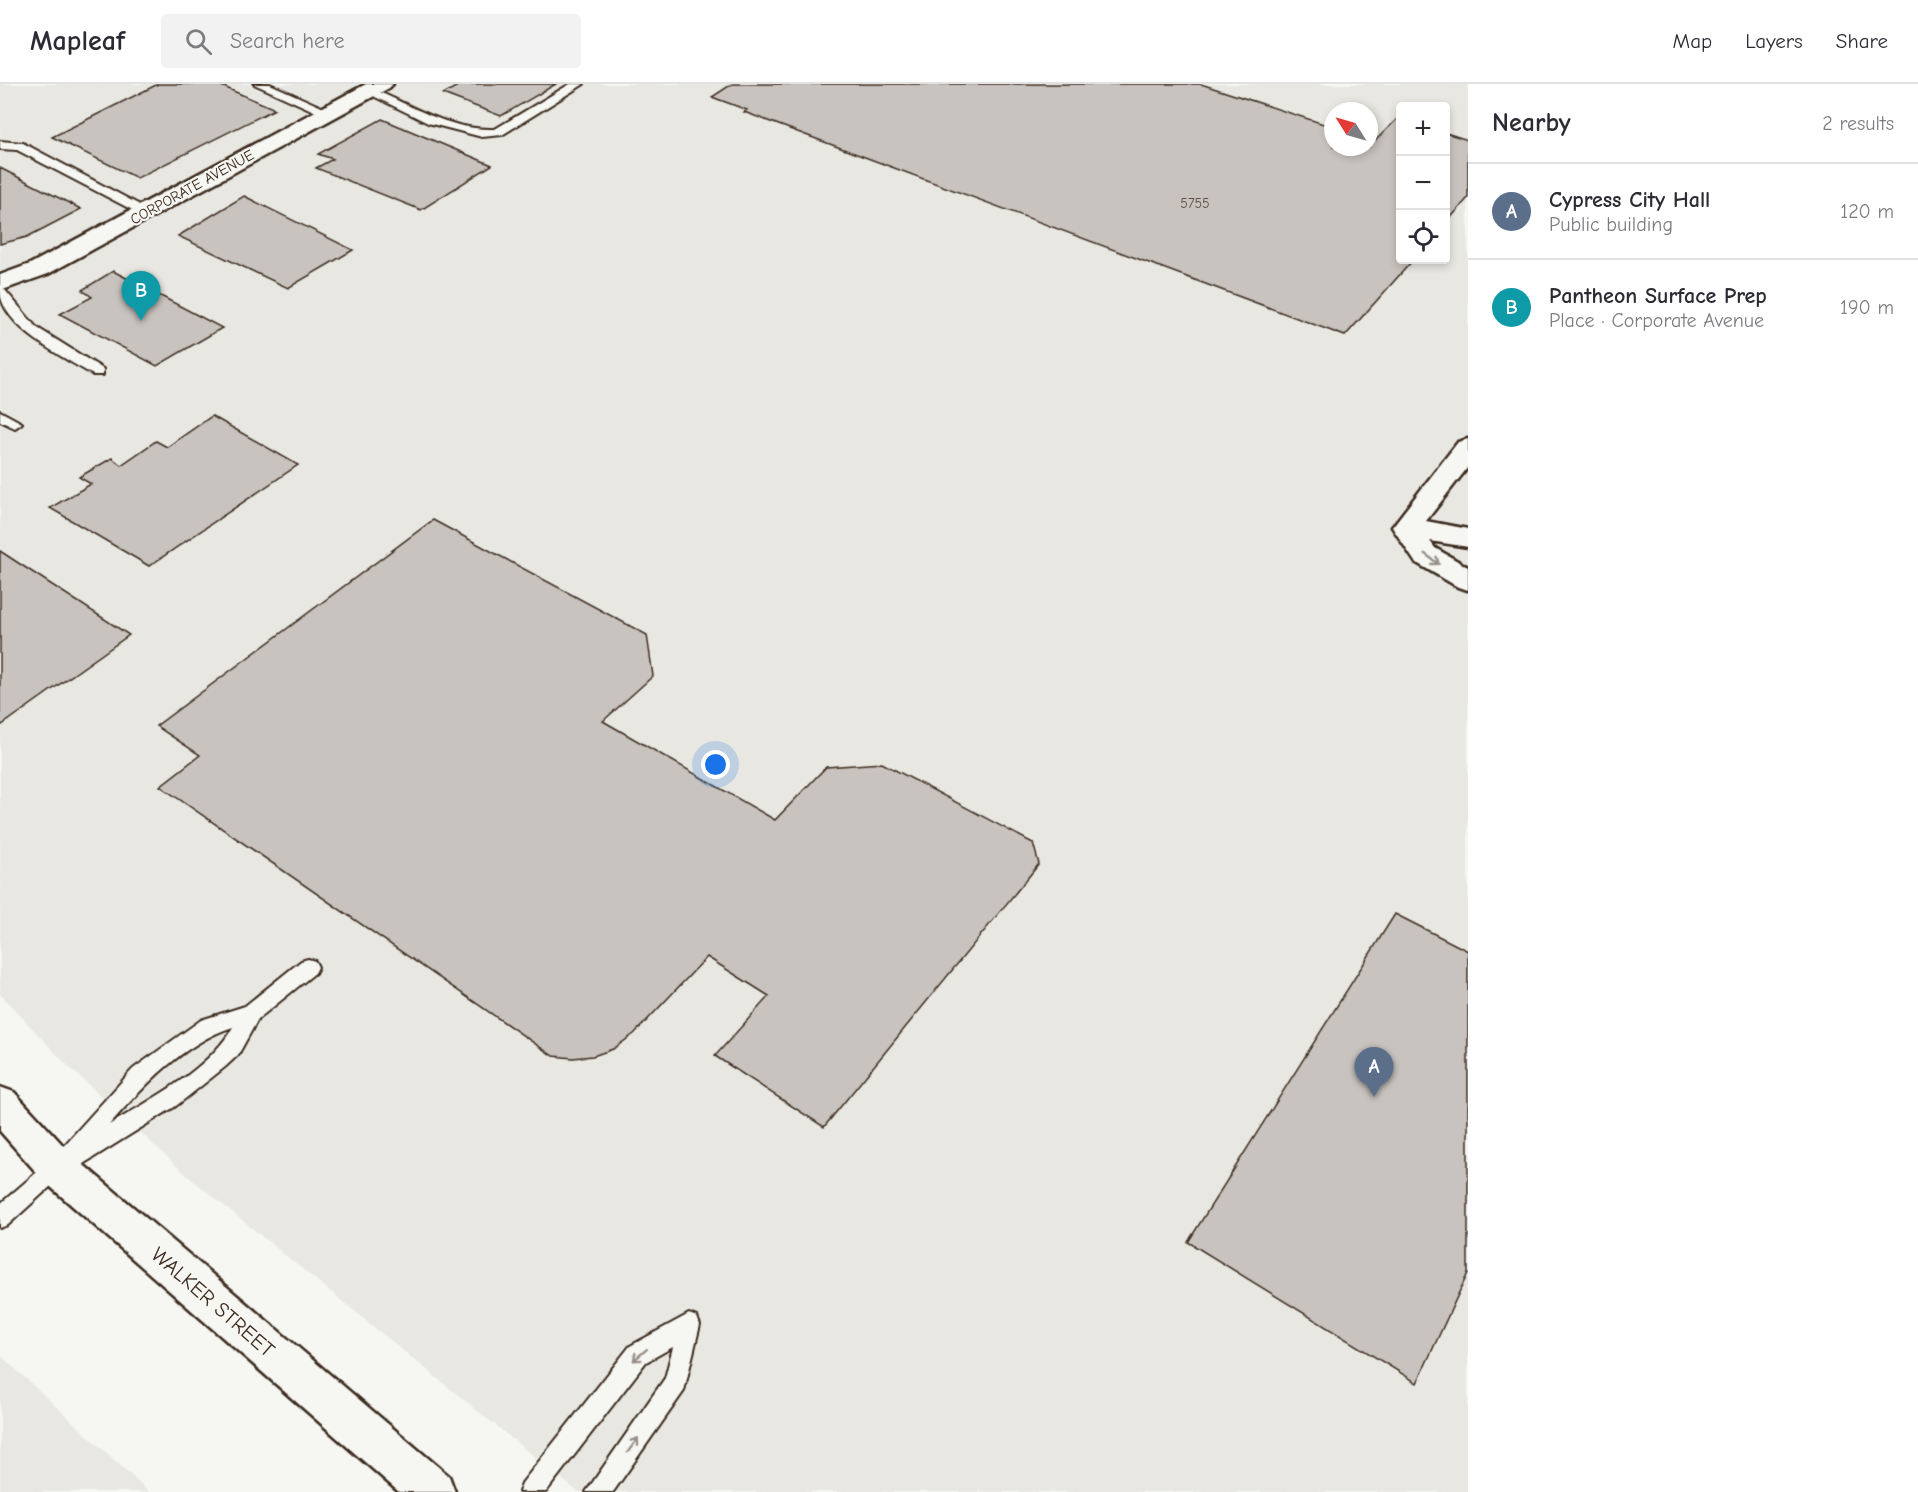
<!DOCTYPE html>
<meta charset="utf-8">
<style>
:root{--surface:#fff;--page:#f2f2f3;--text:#2b2b33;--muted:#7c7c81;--line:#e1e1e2;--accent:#c8321e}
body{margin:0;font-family:"Comic Neue",sans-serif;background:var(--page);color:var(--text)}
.controls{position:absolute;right:18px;top:18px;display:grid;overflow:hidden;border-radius:6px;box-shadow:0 3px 9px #0003}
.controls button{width:54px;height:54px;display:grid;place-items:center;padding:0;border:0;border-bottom:2px solid var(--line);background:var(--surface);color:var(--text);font:30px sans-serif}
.compass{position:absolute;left:1324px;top:18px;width:54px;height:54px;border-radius:50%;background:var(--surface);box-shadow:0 3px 9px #0003;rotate:307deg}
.you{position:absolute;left:716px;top:681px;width:21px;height:21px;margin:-15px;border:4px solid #fff;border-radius:50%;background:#1a73e8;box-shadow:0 0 0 9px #1a73e833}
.badge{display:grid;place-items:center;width:39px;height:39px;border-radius:50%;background:var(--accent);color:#fff;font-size:20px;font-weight:700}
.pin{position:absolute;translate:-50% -50px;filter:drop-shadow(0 2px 3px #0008)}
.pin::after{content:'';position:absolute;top:32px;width:21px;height:18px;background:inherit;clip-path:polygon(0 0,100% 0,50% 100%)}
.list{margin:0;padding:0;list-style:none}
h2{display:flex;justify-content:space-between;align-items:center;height:78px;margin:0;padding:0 24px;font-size:26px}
h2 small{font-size:20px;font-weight:400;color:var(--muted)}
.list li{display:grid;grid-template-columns:39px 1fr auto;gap:18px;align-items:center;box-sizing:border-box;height:96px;padding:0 24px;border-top:2px solid var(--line)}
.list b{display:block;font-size:22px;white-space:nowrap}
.list p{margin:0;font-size:20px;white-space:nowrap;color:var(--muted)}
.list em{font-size:20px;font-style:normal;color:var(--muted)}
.icon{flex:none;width:33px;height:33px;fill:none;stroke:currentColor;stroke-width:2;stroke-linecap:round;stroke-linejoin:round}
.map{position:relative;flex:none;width:1468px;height:1408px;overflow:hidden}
header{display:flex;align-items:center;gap:36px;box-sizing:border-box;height:84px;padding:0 30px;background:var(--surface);border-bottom:2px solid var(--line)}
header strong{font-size:28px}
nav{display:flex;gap:33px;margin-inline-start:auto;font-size:21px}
.search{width:420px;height:54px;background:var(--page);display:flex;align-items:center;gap:15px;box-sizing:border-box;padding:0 21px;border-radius:6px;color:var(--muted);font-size:22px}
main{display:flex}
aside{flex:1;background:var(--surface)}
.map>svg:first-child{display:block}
.built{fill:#e8e7e2;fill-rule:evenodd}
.building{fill:#c8c3be;stroke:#3b2a1e;stroke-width:1.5}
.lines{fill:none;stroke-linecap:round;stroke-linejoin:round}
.service-casing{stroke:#3b2a1e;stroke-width:4}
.minor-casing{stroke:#3b2a1e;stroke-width:5}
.tertiary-casing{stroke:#3b2a1e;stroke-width:5}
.secondary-casing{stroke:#3b2a1e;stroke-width:5}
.service{fill:#f6f6f2;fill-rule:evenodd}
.minor{fill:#f6f6f2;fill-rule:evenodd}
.tertiary{fill:#f6f6f2;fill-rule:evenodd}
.secondary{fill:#f6f6f2;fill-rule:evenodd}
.oneway{stroke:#989088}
.labels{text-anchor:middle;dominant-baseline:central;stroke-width:4.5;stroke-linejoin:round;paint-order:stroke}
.far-number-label{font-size:14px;fill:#5e5046}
.far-street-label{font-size:15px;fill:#3b2a1e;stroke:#f6f6f2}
.near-street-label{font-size:21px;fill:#3b2a1e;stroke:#f6f6f2}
</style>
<header>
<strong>Mapleaf</strong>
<div class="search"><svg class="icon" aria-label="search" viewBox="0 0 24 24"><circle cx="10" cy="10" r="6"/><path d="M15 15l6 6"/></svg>Search here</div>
<nav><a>Map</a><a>Layers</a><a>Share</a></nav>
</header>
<main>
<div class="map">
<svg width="1468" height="1408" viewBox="0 0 1468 1408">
<rect width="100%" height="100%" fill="#f6f6f2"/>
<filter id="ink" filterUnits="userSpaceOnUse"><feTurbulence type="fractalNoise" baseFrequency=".0167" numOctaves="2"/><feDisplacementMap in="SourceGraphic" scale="12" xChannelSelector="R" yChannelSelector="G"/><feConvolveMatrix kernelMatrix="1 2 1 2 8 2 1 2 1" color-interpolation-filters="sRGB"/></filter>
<g filter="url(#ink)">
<!-- built -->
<path class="built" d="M0,0H1468V1408H578L190,1094L67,981L0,910ZM1400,22H1446V176H1400ZM1333,27H1369V63H1333Z
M0,1271L149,1408H0Z"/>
<!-- building -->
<path class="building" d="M158,0H217L275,25L137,94L52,53Z
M461,0H556L501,32L443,10Z
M732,0H1201L1333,43V63H1369V54L1376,56L1398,34L1400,35V176H1413L1345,252L744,28L747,26L712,13Z
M382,35L492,81L421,126L316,84L333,75L318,70Z
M1446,49L1468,56V114L1446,139Z
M0,84L81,125L27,153L0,160Z
M244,112L353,166L288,204L178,152Z
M113,187L222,244L157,282L60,230L92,213L82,206Z
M212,332L298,381L149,482L50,424L91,400L79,393L112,374L121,381L156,357L167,363Z
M433,436L647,551L653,592L603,637L775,736L826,683L882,679L1033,759L1039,780L824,1043L715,972L769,912L707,873L634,950L613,965L593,972L573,974L553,972L160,702L200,671L156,642Z
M0,467L129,551L2,641L0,639Z
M1395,830L1468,867V1189L1417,1299L1188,1158Z"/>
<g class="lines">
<!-- service casing -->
<g class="service-casing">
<path id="service" d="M254,0H270L335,29L325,32Z
M570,0H584L502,51L482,53L428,39L363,7L373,5C412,22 451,47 495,45Z
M0,57L23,59L153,128L147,132L142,131L17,66L0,65Z
M0,205L5,206L36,243L103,285V291H93C64,273 0,243 0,205Z
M0,327L22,339L15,344L0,337Z
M308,875L315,877L318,883L315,889L258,935L238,971L225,983L176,1022L83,1080L73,1082L8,1141L0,1144V1120L50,1077L133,985L201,936L245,922L301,877ZM233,943C209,986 150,1016 109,1041C142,1004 184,958 233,943Z
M689,1230L697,1233L700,1241L684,1307L613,1408H586L665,1294L673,1263L646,1278L546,1408H519L522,1399L630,1262Z"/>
</g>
<!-- minor casing -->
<g class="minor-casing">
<path id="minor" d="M366,0H393L389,4L48,190L0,207V191L30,180Z"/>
</g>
<!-- tertiary casing -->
<g class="tertiary-casing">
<path id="tertiary" d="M1468,355V383L1426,437L1468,445V463L1430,457L1435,464L1468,483V506L1458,503L1415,478L1392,443L1458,358Z"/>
</g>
<!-- secondary casing -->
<g class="secondary-casing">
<path id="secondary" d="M0,1003L14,1008L72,1071L449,1392L455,1408H399L44,1097L0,1047Z"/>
</g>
<!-- service -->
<use href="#service" class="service"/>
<!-- minor -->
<use href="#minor" class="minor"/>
<!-- tertiary -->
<use href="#tertiary" class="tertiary"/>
<!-- secondary -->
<use href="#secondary" class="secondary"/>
</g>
<!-- one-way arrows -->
<defs><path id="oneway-shaft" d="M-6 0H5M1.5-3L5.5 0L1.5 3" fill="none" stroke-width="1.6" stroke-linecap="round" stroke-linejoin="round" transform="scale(1.5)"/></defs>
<g class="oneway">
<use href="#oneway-shaft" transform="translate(1432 475) rotate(36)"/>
<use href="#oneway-shaft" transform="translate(640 1271) rotate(139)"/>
<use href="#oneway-shaft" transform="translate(633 1361) rotate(-54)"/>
</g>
</g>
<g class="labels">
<!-- far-number labels -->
<g class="far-number-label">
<text x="1195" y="119">5755</text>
</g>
<!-- far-street labels -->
<g class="far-street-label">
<text transform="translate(192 103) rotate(-29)">CORPORATE AVENUE</text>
</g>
<!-- near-street labels -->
<g class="near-street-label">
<text transform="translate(213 1218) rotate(41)">WALKER STREET</text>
</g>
</g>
</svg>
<div class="controls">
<button>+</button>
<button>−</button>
<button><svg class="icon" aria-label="locate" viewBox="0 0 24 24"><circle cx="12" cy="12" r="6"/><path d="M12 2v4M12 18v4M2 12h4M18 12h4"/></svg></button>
</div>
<svg class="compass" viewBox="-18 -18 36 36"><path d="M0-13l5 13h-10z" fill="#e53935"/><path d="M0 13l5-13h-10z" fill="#7c7c81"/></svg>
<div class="you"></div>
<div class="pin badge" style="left:1374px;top:1013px;background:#5c6f8a">A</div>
<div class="pin badge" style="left:141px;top:237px;background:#0f9aa8">B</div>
</div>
<aside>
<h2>Nearby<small>2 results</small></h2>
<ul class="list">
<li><span class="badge" style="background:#5c6f8a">A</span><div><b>Cypress City Hall</b><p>Public building</p></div><em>120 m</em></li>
<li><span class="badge" style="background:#0f9aa8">B</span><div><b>Pantheon Surface Prep</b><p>Place · Corporate Avenue</p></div><em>190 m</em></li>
</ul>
</aside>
</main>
